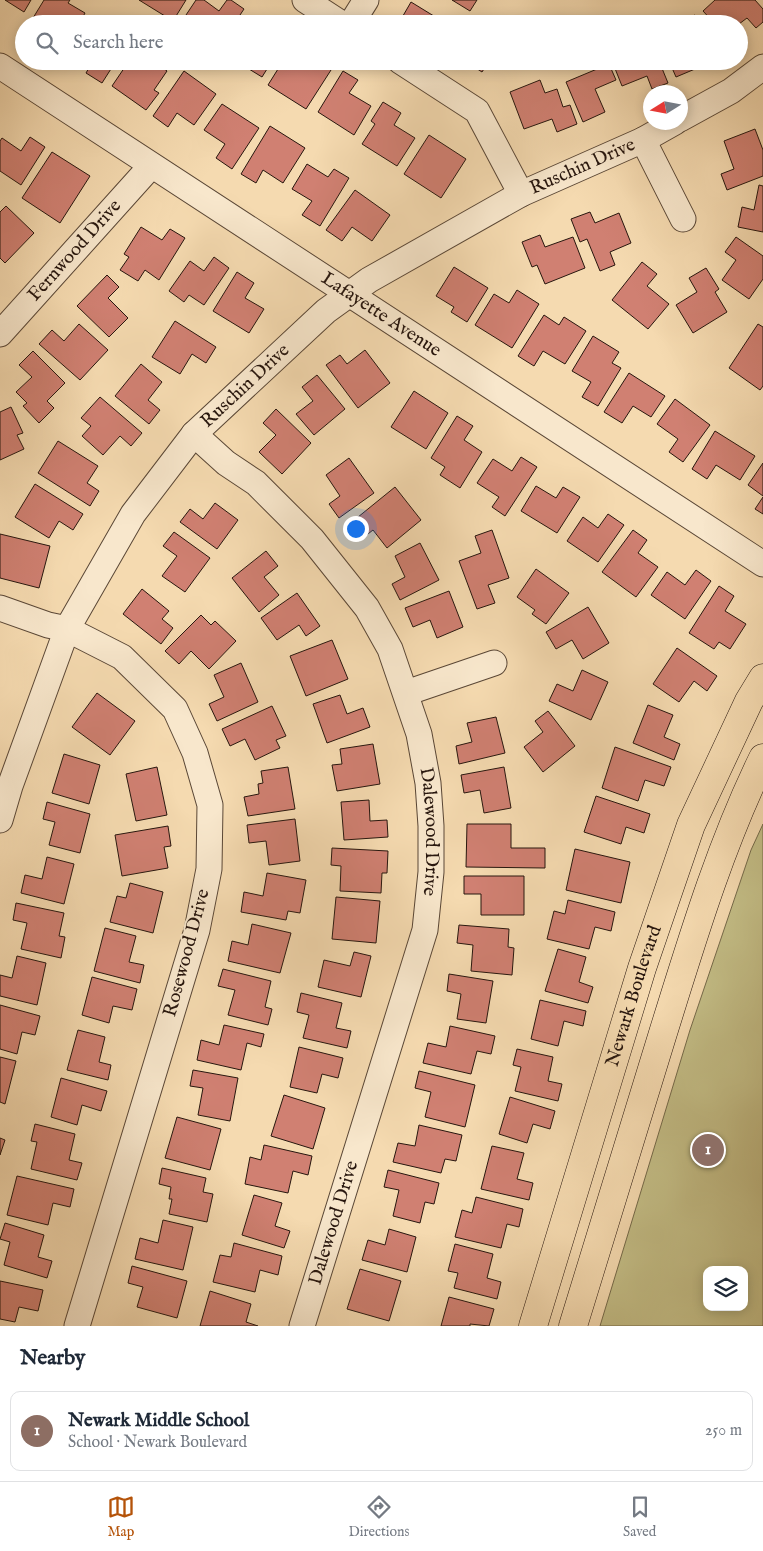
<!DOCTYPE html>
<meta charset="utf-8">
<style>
:root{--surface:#fff;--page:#f2f2f3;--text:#1f2937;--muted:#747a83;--line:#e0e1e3;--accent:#b45309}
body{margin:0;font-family:"IM FELL English",serif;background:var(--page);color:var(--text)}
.controls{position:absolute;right:15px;bottom:15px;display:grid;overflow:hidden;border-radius:10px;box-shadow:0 2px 12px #0003}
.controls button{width:45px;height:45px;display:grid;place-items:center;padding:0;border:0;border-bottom:1px solid var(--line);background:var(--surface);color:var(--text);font:25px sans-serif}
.compass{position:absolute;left:643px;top:85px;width:45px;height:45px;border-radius:50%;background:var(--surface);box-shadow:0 2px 12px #0003;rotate:259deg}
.you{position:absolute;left:355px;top:528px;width:18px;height:18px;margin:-12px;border:4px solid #fff;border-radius:50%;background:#1a73e8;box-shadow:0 0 0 8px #1a73e833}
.badge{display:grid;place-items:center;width:32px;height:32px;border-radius:50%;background:var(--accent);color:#fff;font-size:16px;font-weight:700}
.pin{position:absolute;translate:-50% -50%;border:2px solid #fff;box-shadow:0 1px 5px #0006}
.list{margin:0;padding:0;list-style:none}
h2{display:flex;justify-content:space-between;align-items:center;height:65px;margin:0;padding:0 20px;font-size:21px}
h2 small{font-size:16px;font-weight:400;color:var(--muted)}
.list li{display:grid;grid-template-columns:32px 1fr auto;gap:15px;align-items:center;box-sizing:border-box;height:80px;margin:0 10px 10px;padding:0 10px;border:1px solid var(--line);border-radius:10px}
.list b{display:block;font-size:19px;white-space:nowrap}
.list p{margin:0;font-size:16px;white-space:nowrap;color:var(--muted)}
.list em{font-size:16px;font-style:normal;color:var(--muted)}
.icon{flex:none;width:28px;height:28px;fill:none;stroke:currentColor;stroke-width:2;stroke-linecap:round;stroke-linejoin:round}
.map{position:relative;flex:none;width:763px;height:1326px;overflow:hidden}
.search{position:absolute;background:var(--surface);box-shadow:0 2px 12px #0003;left:15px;right:15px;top:15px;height:55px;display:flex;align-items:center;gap:12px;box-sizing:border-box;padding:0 18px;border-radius:28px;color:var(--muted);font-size:19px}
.sheet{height:155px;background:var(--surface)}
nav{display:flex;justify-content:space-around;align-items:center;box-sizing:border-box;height:70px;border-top:1px solid var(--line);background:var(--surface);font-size:14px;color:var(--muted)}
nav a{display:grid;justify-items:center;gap:2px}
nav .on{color:var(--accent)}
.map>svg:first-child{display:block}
.green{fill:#c3bd86;stroke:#756a4a;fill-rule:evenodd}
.building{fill:#d08072;stroke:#27160e}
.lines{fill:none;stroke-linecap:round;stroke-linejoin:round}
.minor-casing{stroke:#5a4736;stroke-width:27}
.major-casing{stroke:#27160e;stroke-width:29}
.minor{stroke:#f8e7cc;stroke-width:25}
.major{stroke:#f5dab0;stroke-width:28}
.labels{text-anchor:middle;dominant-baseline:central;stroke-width:4;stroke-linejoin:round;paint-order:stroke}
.street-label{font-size:19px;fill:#27160e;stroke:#f8e7cc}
</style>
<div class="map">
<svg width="763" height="1326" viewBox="0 0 763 1326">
<rect width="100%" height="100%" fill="#f5dab0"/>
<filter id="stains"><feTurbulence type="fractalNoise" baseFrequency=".004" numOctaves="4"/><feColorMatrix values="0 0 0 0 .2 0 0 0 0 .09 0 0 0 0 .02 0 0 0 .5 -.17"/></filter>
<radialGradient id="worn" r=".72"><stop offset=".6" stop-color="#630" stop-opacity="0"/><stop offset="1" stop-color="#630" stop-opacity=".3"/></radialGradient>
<!-- green -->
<path class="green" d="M763,824V1326H600L690,1030L751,850ZM707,1270H744V1307H707Z"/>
<!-- building -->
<path class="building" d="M5,0H31L24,12Z
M44,0H70L68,3L85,13L79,24H41L33,18Z
M139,0H186L173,21Z
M196,0H204L219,11L227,0H231L244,9L234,24H180Z
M452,0H477L470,11Z
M715,0H755L763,9V22L756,28L747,18L739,24H715L703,11Z
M411,2L442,21L445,24H405L400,21Z
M695,15L698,24H673Z
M93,61H116L102,83L86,73Z
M129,61H154L167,71L154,90L159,93L146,110L112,86Z
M236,61H272L262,77Z
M283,61H317L331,70L306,109L268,85Z
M465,61H489L482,72Z
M612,61H659L668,83L652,89L647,76L622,86Z
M669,61H692L695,69L676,77Z
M609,64L616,80L595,89L605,112L583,122L566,82Z
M184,71L216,94L194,125L177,113L168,127L153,116Z
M343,71L358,80L349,93L371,106L354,135L318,112Z
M540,80L545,93L557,89L563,107L570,105L577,124L557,132L552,119L524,129L510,92Z
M383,102L401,113L394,125L415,138L397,166L362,144L375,124L371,121Z
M222,104L259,128L232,169L216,158L225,144L204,130Z
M270,126L305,148L283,183L263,170L256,183L241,174Z
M755,129L763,150V176L727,190L721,174L734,169L724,141Z
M429,135L466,159L441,198L404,174Z
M30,137L45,147L21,185L0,171V141L2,138L21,151Z
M52,152L90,176L60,223L22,198Z
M307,164L328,177L334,169L349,178L320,226L302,215L312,201L292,189Z
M759,185L763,186V232L738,227L742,207L754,210Z
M355,190L390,215L372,241L352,227L342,241L326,230Z
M6,206L34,233L5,263L0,258V212Z
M590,212L595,223L619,213L631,243L610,252L615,265L600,271L587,239L580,242L571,219Z
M141,227L162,240L170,229L185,238L159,280L145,270L138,281L120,270L129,257L124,254Z
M540,235L545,247L573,237L585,268L545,284L537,265L532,267L522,242Z
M736,237L763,256V279L749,299L722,280L736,260L725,252Z
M214,257L229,268L204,305L189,295L184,302L169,291L190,261L204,271Z
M642,262L657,274L647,286L669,304L648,329L612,300Z
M454,267L488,288L467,322L451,312L454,307L436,296Z
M706,268L719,289L715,292L727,312L693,333L676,305L697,292L689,278Z
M237,272L254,283L245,298L264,309L249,333L213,311Z
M107,275L119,287L108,298L128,318L109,337L77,306Z
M517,290L539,304L512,348L475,325L494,294L509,303Z
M544,315L559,325L564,317L586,331L565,364L543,351L534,366L518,356Z
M175,321L216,347L206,363L192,354L180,374L152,357Z
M79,324L108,350L80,380L39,344L52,330L64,341Z
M758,324L763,327V386L760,390L729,368Z
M593,336L619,352L612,363L621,368L598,406L582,397L591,382L572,371Z
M365,350L390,383L358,408L326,365L340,355L347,364Z
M33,351L65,383L47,401L54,408L39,423L23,406L27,403L16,392L32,377L19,365Z
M141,364L162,382L148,400L160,410L149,424L115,396Z
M629,373L665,396L651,417L633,406L622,423L604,412Z
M317,375L345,409L314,435L296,414L313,401L302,387Z
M414,391L448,413L426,449L391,427Z
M100,397L142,433L131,446L120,436L103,455L82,436L91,426L81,418Z
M675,399L710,425L683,462L669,452L678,439L657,424Z
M11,407L23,433L17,435L24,449L0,460V412Z
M276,409L311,443L282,474L259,452L276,435L263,423Z
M457,416L473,426L464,440L482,452L460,488L440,475L445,467L431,458Z
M715,431L755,456L740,480L716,465L707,479L692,469Z
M58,441L98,466L87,483L99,491L90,506L38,473Z
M521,457L537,467L505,516L492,507L499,497L477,483L493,459L512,471Z
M349,458L374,493L339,518L329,504L340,496L326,475Z
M763,463V496L748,485Z
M35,484L83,514L73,530L59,521L49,538L15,517Z
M536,486L556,498L563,487L580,497L557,533L521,511Z
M395,487L421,520L387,548L373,530L359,541L347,526Z
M763,497V514L755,509Z
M215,503L238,520L217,549L180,522L190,509L203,519Z
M608,514L624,525L598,562L567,541L583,517L598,528Z
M492,530L509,578L488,585L495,603L477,609L459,561L481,553L475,536Z
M633,530L647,540L638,553L658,567L636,597L602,572Z
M174,532L210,558L185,592L162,576L177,556L163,546Z
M0,534L50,546L39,588L0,578Z
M420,543L439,580L400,600L392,584L405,577L395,556Z
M266,551L278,566L264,577L279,595L259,612L232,578Z
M536,569L569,593L546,624L532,614L535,610L517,597Z
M696,570L711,581L685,619L651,595L667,572L685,585Z
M719,586L734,596L725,611L746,624L730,649L719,642L714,649L689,633Z
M142,589L169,611L162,619L173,628L161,644L123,614Z
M449,591L463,627L437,638L430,620L413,627L405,608Z
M297,593L320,626L306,636L299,625L277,640L261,618Z
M588,607L609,643L583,659L572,640L556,649L546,632Z
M201,615L211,625L215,621L236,641L209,669L191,651L179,664L165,651Z
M332,640L348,679L306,696L290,656Z
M677,648L717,676L707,691L694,681L679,702L653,684Z
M241,663L258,702L217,721L209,704L224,697L214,675Z
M582,670L608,682L591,720L549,701L557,684L573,691Z
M97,693L135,721L110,755L72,727Z
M340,695L347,714L363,708L370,727L327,743L313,704Z
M648,705L673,715L664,737L680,744L674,760L633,743Z
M272,706L286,736L276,740L280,748L255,760L245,739L230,746L222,729Z
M548,711L575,746L543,772L524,747L543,732L535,721Z
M496,717L505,753L459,764L456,746L472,742L467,723Z
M373,744L380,784L337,791L332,765L342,764L340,749Z
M615,747L671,767L664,786L645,780L638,801L602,788Z
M64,754L100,765L89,804L52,793Z
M157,767L167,815L136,821L126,774Z
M288,767L295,809L248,816L244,797L259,794L258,784L263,783L261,771Z
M504,767L511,808L484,813L480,790L464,793L461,775Z
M596,796L650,814L644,833L626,827L621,844L584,832Z
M369,800L370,821L387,820L388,837L344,840L341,802Z
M47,802L90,814L80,853L49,845L55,822L43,819Z
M295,819L300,861L269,865L266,841L249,843L247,825Z
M467,824H511V848H545V868L466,867Z
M168,826L171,846L164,847L168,868L122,876L115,835Z
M332,848L388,851L387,873H382L381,893L340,891L341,866L331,865Z
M575,849L630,862L621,903L566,890Z
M47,857L74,864L64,904L21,893L25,875L42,879Z
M267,873L306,880L300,913L288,911L286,920L241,912L244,892L263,896Z
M464,876H524V915H481V894H464Z
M130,883L163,892L153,933L110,922L117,896L126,898Z
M336,897L380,901L376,943L332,939Z
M568,900L615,912L611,931L595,927L589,949L547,939L554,911L565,914Z
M16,903L64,913L59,936L65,937L61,958L21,949L27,923L13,920Z
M252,924L291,933L280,973L228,961L232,941L248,945Z
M459,925L509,929L508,947L514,948L512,975L471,971L473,945L457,943Z
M105,928L136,936L129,962L144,965L140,983L94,971Z
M558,949L586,957L579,982L593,987L588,1003L545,991Z
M354,952L371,956L361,997L318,987L324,960L350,966Z
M17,956L46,963L37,1005L0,996V975L12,978Z
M223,969L271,981L265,1007L272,1009L268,1025L228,1015L235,990L218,986Z
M449,974L493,981L486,1023L457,1019L461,994L447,991Z
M92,977L137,989L132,1010L113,1006L109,1023L82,1015Z
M301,993L342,1003L336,1028L351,1031L347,1048L303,1038L309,1015L297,1012Z
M540,1000L586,1011L583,1026L564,1021L558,1046L531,1039Z
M0,1005L40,1016L35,1035L22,1032L17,1054L0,1049Z
M224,1025L264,1034L261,1047L247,1043L241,1070L197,1060L201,1040L219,1045Z
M450,1026L495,1036L491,1054L477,1051L471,1074L423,1063L428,1043L446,1047Z
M78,1030L105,1037L99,1062L111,1065L108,1080L67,1070Z
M299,1047L343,1058L338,1078L322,1074L317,1093L290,1087Z
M517,1049L553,1057L548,1081L562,1084L558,1101L515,1091L521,1067L513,1065Z
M0,1057L16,1061L5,1104L0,1102Z
M193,1070L238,1078L230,1121L198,1115L203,1088L190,1086Z
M419,1071L475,1085L465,1127L425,1117L431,1092L415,1088Z
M61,1078L107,1091L101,1111L82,1105L77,1125L51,1117Z
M284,1095L325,1108L313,1149L271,1136Z
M510,1097L555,1111L550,1129L533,1124L527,1143L499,1134Z
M177,1117L221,1129L210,1170L165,1158Z
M35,1124L75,1134L69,1160L82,1163L77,1180L31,1169L37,1142L31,1141Z
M419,1125L462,1135L456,1161L445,1159L441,1173L393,1162L398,1143L415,1146Z
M0,1138L5,1140L0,1155Z
M264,1145L312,1156L308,1175L293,1171L288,1193L245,1184L250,1157L261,1160Z
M492,1146L524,1153L517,1179L533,1183L529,1200L481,1189Z
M162,1168L206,1178L203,1192L213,1194L207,1222L169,1214L172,1199H169L171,1187L159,1184Z
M388,1170L439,1183L434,1204L425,1202L420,1223L393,1216L399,1190L384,1187Z
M17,1176L74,1189L70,1207L53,1203L48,1225L7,1215Z
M254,1195L282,1203L275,1226L290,1231L284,1248L242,1235Z
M476,1197L523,1209L519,1227L507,1224L501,1248L455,1237L462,1210L472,1213Z
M163,1220L193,1227L183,1270L135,1259L140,1238L158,1243Z
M5,1223L44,1235L38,1257L52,1261L47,1278L4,1265L10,1242L0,1239Z
M389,1229L416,1237L407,1272L362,1260L368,1240L385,1245Z
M234,1243L282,1256L278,1275L260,1270L255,1292L213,1282L220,1255L231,1257Z
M455,1244L493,1254L487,1278L501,1282L497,1299L454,1288L458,1273L448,1271Z
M132,1266L187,1281L177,1318L137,1307L143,1287L128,1283Z
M360,1269L401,1281L389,1321L347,1309Z
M0,1281L43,1290L38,1311L19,1307L15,1322L0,1319Z
M210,1291L251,1304L246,1322L258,1326H200Z
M449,1297L494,1309L489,1326L470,1324V1326H441Z"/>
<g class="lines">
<!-- minor casing -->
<g class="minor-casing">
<g id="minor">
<path d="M305,0L342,24"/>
<path d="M351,24L366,0"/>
<path d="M400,61L477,111L521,194"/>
<path id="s1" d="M0,66L763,564"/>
<path d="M680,119L731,91L763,67"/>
<path d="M643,140L683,219"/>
<path id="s2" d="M0,334L151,166"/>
<path id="s3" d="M194,434L226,463L256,483L312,539L367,608L390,649L419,734L428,783L431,826V872L425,930L302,1326"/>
<path d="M0,608L48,625L67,629L122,657L175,709L195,753L210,805L209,869L197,930L77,1326"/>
<path d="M406,693L494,663"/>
<path id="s4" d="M0,820L10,786L67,629L133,514L194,434L326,311L369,280L521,194L643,140L675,122"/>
</g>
</g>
<!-- major casing -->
<g class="major-casing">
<g id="major">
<path id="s5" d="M533,1326L642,968L691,825L749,701L763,678"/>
<path d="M573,1326C603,1228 633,1130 663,1033C692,940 720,846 763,758"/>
</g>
</g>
<!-- minor -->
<use href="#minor" class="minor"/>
<!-- major -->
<use href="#major" class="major"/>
</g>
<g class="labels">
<!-- street labels -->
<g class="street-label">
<text stroke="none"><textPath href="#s4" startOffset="911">Ruschin Drive</textPath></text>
<text stroke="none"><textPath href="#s2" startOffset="112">Fernwood Drive</textPath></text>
<text stroke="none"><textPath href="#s1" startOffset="455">Lafayette Avenue</textPath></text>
<text stroke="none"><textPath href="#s4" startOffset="506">Ruschin Drive</textPath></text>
<text stroke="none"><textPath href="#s3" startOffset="482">Dalewood Drive</textPath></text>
<text transform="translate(187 953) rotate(-75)">Rosewood Drive</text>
<text stroke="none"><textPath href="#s5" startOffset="345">Newark Boulevard</textPath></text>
<text transform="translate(334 1223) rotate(-73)">Dalewood Drive</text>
</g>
</g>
<rect width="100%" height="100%" filter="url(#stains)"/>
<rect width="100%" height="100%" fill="url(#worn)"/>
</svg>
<div class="controls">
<button><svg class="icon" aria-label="layers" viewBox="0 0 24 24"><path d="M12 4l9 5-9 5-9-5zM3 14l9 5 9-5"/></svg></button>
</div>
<svg class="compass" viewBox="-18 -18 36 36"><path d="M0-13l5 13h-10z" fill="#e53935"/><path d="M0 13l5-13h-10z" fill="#747a83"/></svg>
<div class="you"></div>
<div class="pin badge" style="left:708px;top:1150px;background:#8d6e63">1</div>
<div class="search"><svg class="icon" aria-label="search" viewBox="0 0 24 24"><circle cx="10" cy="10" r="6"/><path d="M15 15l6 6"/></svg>Search here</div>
</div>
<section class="sheet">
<h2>Nearby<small></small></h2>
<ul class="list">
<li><span class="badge" style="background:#8d6e63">1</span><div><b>Newark Middle School</b><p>School · Newark Boulevard</p></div><em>250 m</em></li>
</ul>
</section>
<nav>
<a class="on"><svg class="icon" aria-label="map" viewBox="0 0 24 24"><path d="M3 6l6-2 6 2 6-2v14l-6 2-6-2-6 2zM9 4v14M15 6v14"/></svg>Map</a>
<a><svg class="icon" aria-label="directions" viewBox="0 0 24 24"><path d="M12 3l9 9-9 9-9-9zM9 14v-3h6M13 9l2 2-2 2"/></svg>Directions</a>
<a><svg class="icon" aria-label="saved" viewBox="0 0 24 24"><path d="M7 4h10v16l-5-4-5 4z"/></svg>Saved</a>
</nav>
